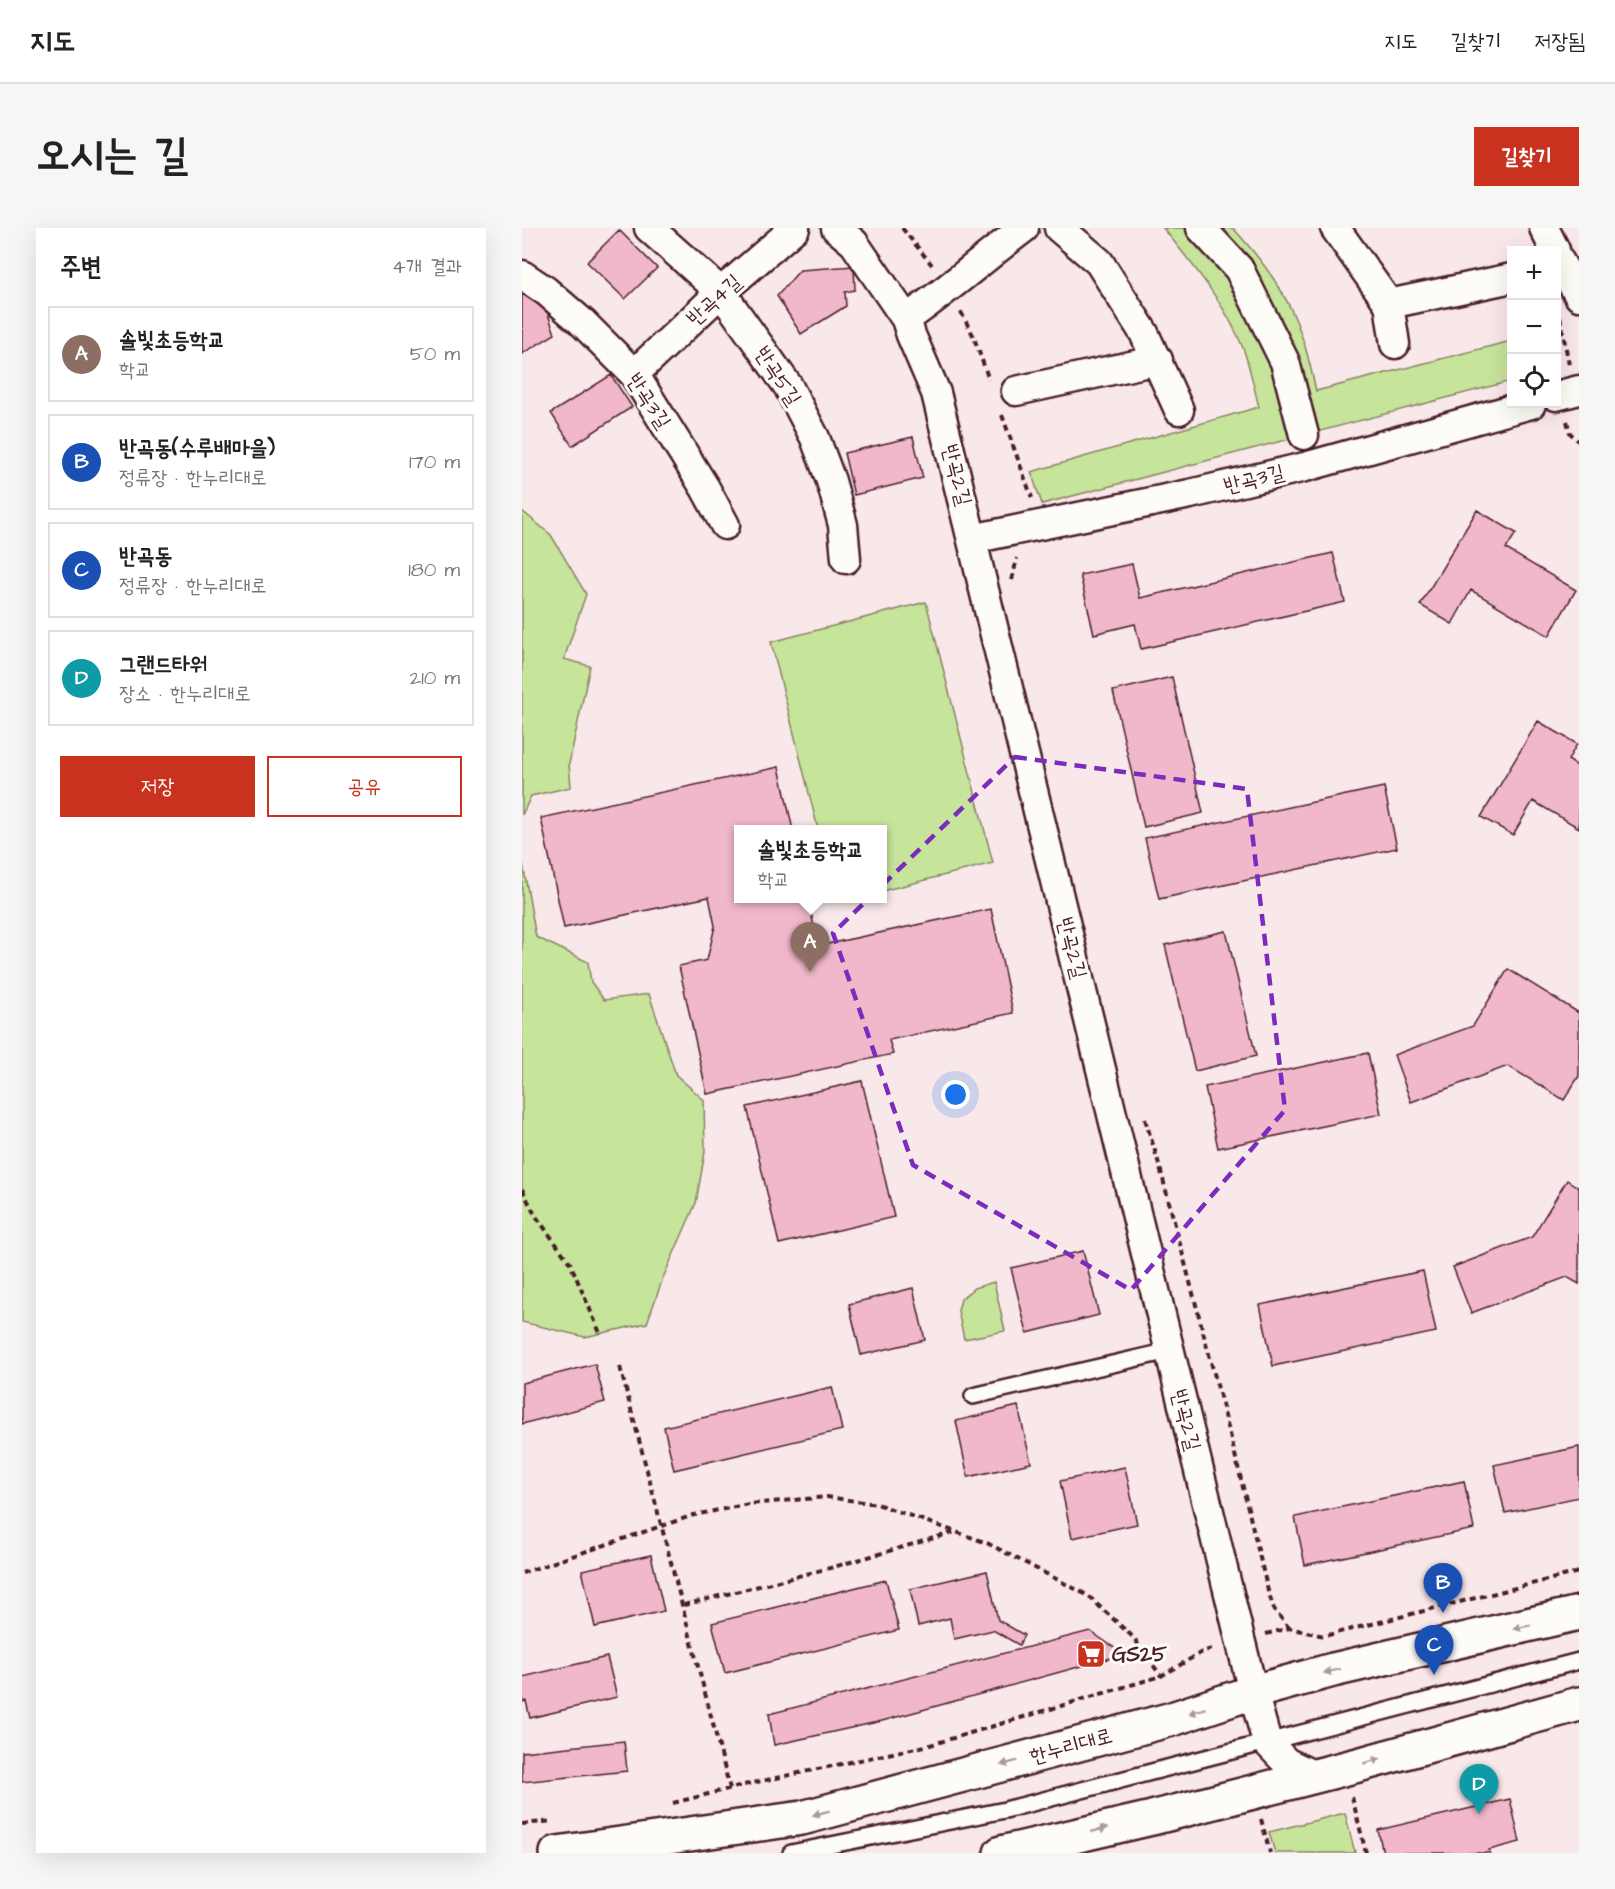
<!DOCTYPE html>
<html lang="ko">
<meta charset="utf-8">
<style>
:root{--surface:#fff;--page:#f6f6f6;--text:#222;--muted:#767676;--line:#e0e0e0;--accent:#c8321e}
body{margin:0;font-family:"Architects Daughter","Poor Story",sans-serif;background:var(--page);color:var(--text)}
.controls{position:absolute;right:18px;top:18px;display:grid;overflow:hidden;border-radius:0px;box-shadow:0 6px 24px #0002}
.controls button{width:54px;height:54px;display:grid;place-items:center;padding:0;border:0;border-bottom:2px solid var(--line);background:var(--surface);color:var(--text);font:30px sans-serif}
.you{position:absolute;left:434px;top:867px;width:21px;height:21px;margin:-15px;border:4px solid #fff;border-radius:50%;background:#1a73e8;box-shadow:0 0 0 9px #1a73e833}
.badge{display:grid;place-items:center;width:39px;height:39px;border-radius:50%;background:var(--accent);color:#fff;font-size:20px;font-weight:700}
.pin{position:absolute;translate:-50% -50px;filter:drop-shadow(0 2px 3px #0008)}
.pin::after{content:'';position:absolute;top:32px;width:21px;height:18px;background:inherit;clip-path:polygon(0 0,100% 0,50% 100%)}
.popup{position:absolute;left:212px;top:597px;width:153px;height:78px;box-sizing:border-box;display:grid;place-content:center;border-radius:0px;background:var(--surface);filter:drop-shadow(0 2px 4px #0005);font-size:20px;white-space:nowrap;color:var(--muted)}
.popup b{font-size:22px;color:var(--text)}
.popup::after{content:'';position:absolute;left:50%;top:100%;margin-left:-12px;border:12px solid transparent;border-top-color:var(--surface)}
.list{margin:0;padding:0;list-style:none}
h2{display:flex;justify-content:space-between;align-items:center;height:78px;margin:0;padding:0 24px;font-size:26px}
h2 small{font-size:20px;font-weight:400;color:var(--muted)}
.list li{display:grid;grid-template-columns:39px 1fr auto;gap:18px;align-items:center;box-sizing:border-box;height:96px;margin:0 12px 12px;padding:0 12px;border:2px solid var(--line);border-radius:0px}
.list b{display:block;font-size:22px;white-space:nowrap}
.list p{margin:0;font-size:20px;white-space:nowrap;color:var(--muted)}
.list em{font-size:20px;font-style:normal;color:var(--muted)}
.actions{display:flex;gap:12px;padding:18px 24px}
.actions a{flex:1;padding:14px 0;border:2px solid var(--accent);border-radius:0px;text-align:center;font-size:21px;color:var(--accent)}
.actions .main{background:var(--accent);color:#fff}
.icon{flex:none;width:33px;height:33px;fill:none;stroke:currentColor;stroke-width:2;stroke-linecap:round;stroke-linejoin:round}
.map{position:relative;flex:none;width:1057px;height:1625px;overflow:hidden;border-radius:0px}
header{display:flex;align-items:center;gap:36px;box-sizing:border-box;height:84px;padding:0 30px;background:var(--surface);border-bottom:2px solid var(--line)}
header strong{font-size:28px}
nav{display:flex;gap:33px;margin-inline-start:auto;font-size:21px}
.intro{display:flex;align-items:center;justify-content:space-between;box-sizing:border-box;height:144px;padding:0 36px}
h1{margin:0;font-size:42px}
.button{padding:15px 27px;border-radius:0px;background:var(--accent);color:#fff;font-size:21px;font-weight:700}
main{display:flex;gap:36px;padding:0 36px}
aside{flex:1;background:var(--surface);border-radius:0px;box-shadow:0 6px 24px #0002}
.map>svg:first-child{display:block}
.green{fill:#c7e49b;stroke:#888263;stroke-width:1.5}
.building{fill:#f1b8cc;stroke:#4a1f2b;stroke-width:1.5}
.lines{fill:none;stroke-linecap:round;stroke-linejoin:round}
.lane-casing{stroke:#4a1f2b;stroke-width:20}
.street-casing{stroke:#4a1f2b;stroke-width:33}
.secondary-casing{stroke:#4a1f2b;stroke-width:38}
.path{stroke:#4a1f2b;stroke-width:4;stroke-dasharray:6 4.5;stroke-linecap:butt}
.lane{stroke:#fdfcf7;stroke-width:15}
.street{stroke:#fdfcf7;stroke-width:28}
.secondary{stroke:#fdfcf7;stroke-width:33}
.oneway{fill:#ac999b}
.marked{fill:none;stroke:#7b2cbf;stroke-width:4.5;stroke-dasharray:12 8;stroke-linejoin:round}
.labels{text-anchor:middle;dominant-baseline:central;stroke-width:6;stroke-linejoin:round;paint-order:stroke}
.street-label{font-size:21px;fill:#4a1f2b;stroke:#fdfcf7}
.poi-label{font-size:21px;font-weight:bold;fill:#4a1f2b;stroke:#fdfcf7;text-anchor:start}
</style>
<header>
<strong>지도</strong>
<nav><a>지도</a><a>길찾기</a><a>저장됨</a></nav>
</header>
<div class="intro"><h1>오시는 길</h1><a class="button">길찾기</a></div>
<main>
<aside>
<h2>주변<small>4개 결과</small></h2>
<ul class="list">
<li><span class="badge" style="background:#8d6e63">A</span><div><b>솔빛초등학교</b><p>학교</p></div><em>50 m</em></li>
<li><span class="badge" style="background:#1a4fb4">B</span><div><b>반곡동(수루배마을)</b><p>정류장 · 한누리대로</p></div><em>170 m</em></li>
<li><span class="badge" style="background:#1a4fb4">C</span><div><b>반곡동</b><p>정류장 · 한누리대로</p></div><em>180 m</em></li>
<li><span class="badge" style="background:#0f9aa8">D</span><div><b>그랜드타워</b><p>장소 · 한누리대로</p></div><em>210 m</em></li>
</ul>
<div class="actions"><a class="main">저장</a><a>공유</a></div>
</aside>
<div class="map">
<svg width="1057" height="1625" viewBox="0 0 1057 1625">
<rect width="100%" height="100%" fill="#f9e8ea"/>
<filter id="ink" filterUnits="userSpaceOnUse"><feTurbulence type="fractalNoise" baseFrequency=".0167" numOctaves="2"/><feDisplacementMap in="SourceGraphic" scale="12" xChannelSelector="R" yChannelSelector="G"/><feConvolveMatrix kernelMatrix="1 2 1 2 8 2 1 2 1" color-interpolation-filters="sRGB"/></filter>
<g filter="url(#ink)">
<!-- green -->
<path class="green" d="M641,0H711C740,32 767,67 780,109C786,126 790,145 794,163L989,113V153L520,276L509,244L737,179C732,160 728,139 721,120C703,75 671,37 641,0Z
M0,283L29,307L64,366L42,431L68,438L47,536L49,559L9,568L0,587Z
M404,374L471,635L360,663V602L296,601L249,414Z
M0,631L14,709L66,734L69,754L82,772L127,766L154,847L182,872L183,924L174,975L141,1050L125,1095L63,1109L0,1094Z
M472,1054L483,1103L442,1111L436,1083L439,1071L452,1060Z
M823,1585L833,1625H753L747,1604Z"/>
<!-- building -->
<path class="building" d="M97,2L135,40L103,71L65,34Z
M332,38L333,62L323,64L324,78L279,106L255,68L278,42Z
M0,62L22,75L33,106L0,126Z
M89,147L110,179L50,218L29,185Z
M391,209L401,250L332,267L322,225Z
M955,282L994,305L984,321L1054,362L1027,408L949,362L930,396L898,377Z
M811,325L823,374L619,421L613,396L572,406L558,347L610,336L618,370Z
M650,449L681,585L622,599L591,463Z
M1016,493L1055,516L1046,532L1057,539V600L1011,573L991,607L959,589Z
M257,539L271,602H216V670H286L296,718L469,681L491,785L367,812L371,826L185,866L157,738L185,732L193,698L187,669L42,700L19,590Z
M862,559L875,620L637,671L623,610Z
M704,703L734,828L673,843L643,717Z
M986,741L1057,785V848L1042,872L986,838L889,874L872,827L951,798Z
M846,825L859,886L696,920L683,859Z
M340,853L372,989L257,1016L225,879Z
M1045,952L1057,960V1056L1045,1049L949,1085L931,1039L1010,1009Z
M561,1023L577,1087L505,1105L489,1040Z
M901,1043L914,1104L751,1138L738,1077Z
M391,1060L403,1112L339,1127L327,1076Z
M73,1136L83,1174L0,1196V1155Z
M310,1159L320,1202L152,1242L142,1199Z
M496,1178L509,1235L446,1249L434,1193Z
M1057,1219V1269L983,1285L972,1237Z
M603,1239L615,1296L550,1310L538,1253Z
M942,1253L952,1301L783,1337L773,1289Z
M129,1327L142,1383L73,1399L60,1342Z
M465,1343L476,1392L502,1407L497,1417L471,1402L432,1411L428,1390L396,1398L388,1361Z
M364,1352L377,1402L203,1445L190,1395Z
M568,1403L597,1423L589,1430L360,1493L252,1517L247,1486Z
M85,1429L95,1469L8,1490L4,1473L0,1474V1447L1,1449Z
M102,1513L105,1543L0,1554V1524Z
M988,1571L998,1614L967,1622L968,1625H861L856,1602Z"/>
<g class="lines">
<!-- lane casing -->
<g class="lane-casing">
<path id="lane" d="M451,1168L647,1123
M269,1625L483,1582L1057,1433"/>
</g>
<!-- street casing -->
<g class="street-casing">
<path id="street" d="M127,0L199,64L266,158L293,210L309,253L321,297L324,331
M314,0L332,15L384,91L389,107L414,165L731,1464L745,1514L764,1534L793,1548
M537,0L577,34L622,105L657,182
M679,0L717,41L763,134L782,207
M813,0L867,76L873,116
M1022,0L1033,22
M1034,27L1057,68
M0,47L24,63L60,94L112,146L183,260L203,297
M867,76L990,50
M384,91C425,63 462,30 502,0
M112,146L199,64L273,0
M494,163L636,132
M1034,168L1057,162
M450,311L668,266L783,239L1009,176"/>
</g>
<!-- secondary casing -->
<g class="secondary-casing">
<path id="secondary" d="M35,1625L280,1590L650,1491L731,1464L811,1442L1057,1385
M479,1625L630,1590L836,1537L1057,1476"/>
</g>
<!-- path -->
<path class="path" d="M380,0L410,37
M439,84L451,107L467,152
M1038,89L1047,137
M480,187L510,270
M1045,193L1048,205L1057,214
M490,352L495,330
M623,891L637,936L710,1214L746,1363L752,1381L767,1400
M0,961L13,987L48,1035L78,1105
M98,1139L208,1561
M0,1345L172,1287L227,1276L305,1269L355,1276L465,1315L565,1367L611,1409L639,1448
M162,1377L308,1340L433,1304
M744,1406L767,1400L802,1408L1057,1344
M830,1569L844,1625
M151,1575L226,1556L408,1517L639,1448L680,1424L693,1420
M739,1591L748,1625
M0,1596L31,1593"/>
<!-- lane -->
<use href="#lane" class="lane"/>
<!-- street -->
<use href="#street" class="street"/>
<!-- secondary -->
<use href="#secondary" class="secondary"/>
</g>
<!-- one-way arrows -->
<defs><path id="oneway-solid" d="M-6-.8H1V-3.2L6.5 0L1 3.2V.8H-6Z" transform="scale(1.5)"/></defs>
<g class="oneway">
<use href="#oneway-solid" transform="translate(1000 1399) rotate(167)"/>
<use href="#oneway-solid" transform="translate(810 1443) rotate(166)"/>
<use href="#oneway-solid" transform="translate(675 1483) rotate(162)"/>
<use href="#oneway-solid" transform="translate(850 1533) rotate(-16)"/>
<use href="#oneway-solid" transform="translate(487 1535) rotate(165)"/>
<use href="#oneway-solid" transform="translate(299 1585) rotate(165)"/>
<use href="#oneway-solid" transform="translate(577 1602) rotate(-13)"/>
</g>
</g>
<!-- marked area -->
<path class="marked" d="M493,529L725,561L763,882L609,1062L391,937L311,705Z"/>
<!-- icons -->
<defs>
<g id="supermarket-square" transform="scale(1.5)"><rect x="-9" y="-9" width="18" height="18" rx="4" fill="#c8321e" stroke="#fdfcf7"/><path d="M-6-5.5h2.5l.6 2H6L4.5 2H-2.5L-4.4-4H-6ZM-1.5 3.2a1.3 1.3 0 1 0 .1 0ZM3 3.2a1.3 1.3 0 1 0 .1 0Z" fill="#fff"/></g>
</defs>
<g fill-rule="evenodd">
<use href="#supermarket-square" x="569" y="1426"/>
</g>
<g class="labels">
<!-- street labels -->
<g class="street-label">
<text transform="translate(192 72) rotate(-42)">반곡4길</text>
<text transform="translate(256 148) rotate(57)">반곡5길</text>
<text transform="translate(127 173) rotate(57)">반곡3길</text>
<text transform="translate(435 247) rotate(76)">반곡2길</text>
<text transform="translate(732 251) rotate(-14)">반곡3길</text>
<text transform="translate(550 720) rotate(76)">반곡2길</text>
<text transform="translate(664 1192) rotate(76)">반곡2길</text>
<text transform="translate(549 1518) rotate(-15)">한누리대로</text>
</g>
<!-- poi labels -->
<g class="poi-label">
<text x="590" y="1426">GS25</text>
</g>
</g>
</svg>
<div class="controls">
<button>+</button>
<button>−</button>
<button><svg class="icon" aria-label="locate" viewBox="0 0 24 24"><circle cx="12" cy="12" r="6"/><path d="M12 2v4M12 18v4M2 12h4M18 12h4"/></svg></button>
</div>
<div class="you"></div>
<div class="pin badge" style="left:288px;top:744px;background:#8d6e63">A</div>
<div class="popup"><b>솔빛초등학교</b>학교</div>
<div class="pin badge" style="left:921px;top:1385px;background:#1a4fb4">B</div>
<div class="pin badge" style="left:912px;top:1447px;background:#1a4fb4">C</div>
<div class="pin badge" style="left:957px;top:1586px;background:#0f9aa8">D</div>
</div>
</main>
